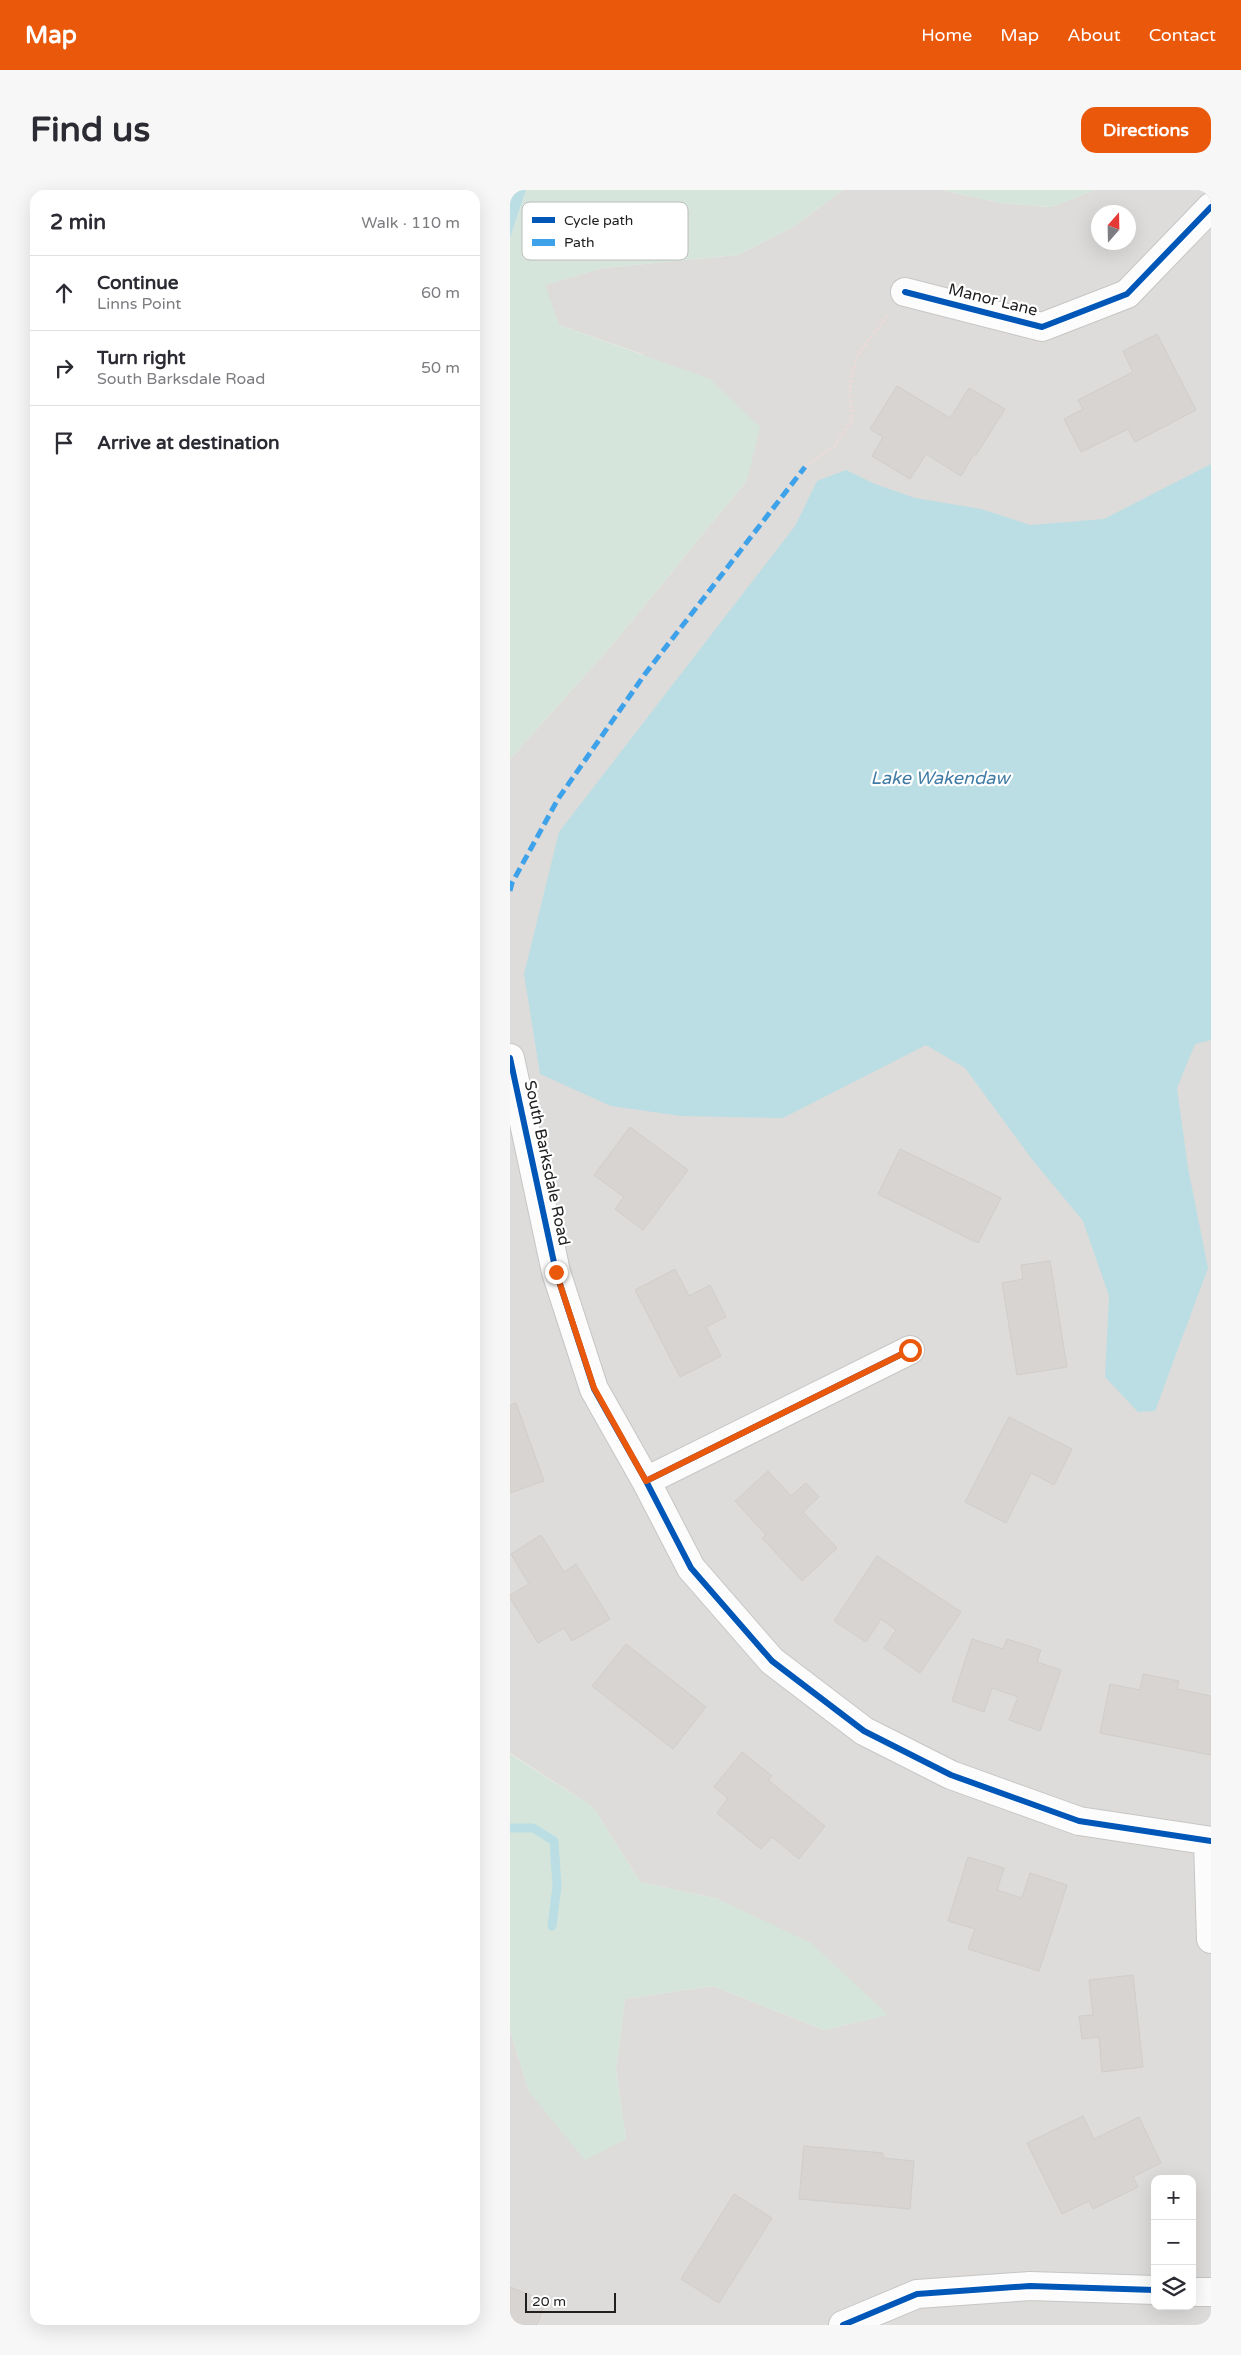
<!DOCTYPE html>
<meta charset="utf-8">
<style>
:root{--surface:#fff;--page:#f7f7f7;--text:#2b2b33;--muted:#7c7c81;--line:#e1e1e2;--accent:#ea580c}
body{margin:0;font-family:"Varela Round",sans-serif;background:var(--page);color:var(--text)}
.controls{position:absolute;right:15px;bottom:15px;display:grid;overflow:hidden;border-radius:10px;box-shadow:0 5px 20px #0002}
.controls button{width:45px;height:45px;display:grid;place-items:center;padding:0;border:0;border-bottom:1px solid var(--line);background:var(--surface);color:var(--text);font:25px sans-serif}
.compass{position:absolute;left:581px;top:15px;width:45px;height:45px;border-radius:50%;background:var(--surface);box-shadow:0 5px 20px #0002;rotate:20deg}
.scale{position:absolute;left:15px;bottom:12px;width:91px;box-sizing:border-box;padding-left:5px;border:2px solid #202020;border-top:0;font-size:14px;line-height:18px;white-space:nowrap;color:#202020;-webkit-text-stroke:4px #fff;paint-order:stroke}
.stop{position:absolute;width:15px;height:15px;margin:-11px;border:4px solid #ea580c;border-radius:50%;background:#fff}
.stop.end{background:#ea580c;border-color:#fff;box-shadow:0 1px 5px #0008}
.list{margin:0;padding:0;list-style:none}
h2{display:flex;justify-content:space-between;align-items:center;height:65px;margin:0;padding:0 20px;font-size:21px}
h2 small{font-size:16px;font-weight:400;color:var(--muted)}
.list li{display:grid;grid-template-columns:32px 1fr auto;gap:15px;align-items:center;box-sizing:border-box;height:75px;padding:0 20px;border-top:1px solid var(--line)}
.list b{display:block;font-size:19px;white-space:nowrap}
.list p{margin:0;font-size:16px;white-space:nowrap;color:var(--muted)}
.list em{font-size:16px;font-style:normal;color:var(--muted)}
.icon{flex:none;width:28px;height:28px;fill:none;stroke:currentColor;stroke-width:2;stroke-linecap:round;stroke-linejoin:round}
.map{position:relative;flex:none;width:701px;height:2135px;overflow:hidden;border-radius:15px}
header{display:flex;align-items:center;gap:30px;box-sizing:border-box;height:70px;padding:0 25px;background:var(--accent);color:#fff}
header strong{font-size:24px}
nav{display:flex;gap:28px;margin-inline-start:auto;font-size:18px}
.intro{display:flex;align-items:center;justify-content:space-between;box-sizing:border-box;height:120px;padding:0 30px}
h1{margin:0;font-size:35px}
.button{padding:12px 22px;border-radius:15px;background:var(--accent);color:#fff;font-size:18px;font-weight:700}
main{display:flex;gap:30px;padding:0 30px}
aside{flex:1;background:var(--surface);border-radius:15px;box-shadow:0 5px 20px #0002}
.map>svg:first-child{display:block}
.residential{fill:#dddcda;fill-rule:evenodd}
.wetland{fill:#d6e5db}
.water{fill:#badee3}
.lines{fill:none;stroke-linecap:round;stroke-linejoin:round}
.stream{stroke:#badee3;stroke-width:9}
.building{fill:#d7d4d1;stroke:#d1cdca}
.minor-casing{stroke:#c7c6c5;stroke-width:30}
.path{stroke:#ecdad9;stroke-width:3;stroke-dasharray:2.5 2.5;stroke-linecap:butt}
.minor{stroke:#fcfcfc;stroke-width:28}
.quiet{stroke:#3da2ea;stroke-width:5;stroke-dasharray:10 5;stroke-linecap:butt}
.cycleway-casing{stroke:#fff;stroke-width:9}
.cycleway{stroke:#0057b8;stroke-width:6}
.route{stroke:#ea580c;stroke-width:6}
.labels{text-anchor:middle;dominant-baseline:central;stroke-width:4.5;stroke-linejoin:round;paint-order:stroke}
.street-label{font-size:16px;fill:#202020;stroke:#fff}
.water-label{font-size:18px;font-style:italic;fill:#427ca5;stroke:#fff}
.key{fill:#fff;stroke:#bcbcbc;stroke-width:1}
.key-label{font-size:14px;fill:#202020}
</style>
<header>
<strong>Map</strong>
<nav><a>Home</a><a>Map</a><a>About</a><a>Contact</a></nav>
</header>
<div class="intro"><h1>Find us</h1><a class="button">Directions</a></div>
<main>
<aside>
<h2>2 min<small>Walk · 110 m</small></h2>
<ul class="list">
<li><svg class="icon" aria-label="ahead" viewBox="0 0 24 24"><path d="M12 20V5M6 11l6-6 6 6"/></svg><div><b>Continue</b><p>Linns Point</p></div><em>60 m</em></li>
<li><svg class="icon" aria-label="right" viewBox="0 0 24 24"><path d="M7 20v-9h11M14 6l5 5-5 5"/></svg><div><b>Turn right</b><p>South Barksdale Road</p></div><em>50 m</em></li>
<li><svg class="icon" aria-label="arrive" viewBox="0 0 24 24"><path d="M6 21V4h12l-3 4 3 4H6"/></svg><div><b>Arrive at destination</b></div></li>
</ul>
</aside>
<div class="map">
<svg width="701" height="2135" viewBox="0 0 701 2135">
<rect width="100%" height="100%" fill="#eeece9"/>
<!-- residential -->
<path class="residential" d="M333,0H432L491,13L541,17L585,0H701V2135H0V1840L19,1902L116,1949L106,1881L115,1809L203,1796L314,1840L377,1825L208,1709L130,1692L83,1617L0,1563V569L103,454L237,290L132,164L49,135L34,95L93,78L228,65L283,37ZM588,22H618V52H588ZM645,1989H682V2116H645Z"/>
<!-- wetland -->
<path class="wetland" d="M16,0H333L283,37L228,65L93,78L35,95L49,135L200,189L250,237L237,290L103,454L0,569V48Z
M432,0H585L541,17L491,13Z
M0,1564L83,1617L130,1692L208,1709L301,1753L378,1825L314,1840L203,1796L115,1809L106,1881L116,1949L75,1970L19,1902L0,1840Z"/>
<!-- water -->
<path class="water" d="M0,0H16L0,48Z
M701,274V850L685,854L667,898L678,978L698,1078L645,1221L628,1222L595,1187L599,1106L573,1031L521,968L455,878L416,855L273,928L171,926L101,916L30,884L14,784L49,642L285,336L307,291L336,280L365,294L405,308L471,319L520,335L594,329Z"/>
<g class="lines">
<!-- stream -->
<path class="stream" d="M0,1638H23L44,1651L47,1696L42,1736"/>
</g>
<!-- building -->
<path class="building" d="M647,144L686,220L625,252L618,239L571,262L554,229L573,219L568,210L623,182L613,161Z
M387,196L440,228L459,198L495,219L466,265L464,264L451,286L416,264L400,289L362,266L373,247L360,239Z
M120,937L178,980L133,1040L105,1019L114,1007L84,985Z
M390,959L491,1008L468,1053L368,1004Z
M540,1071L557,1177L507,1185L492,1093L513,1089L511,1075Z
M165,1079L179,1106L200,1095L216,1127L196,1137L211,1166L170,1187L125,1100Z
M6,1213L34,1291L0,1303V1215Z
M499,1227L562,1259L544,1295L521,1283L496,1333L455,1312Z
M258,1281L281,1306L296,1293L309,1307L293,1322L327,1358L292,1391L252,1348L256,1345L225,1311Z
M31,1345L54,1382L66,1374L100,1429L62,1451L54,1438L28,1453L0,1408V1405L19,1394L1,1364Z
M367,1366L451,1422L410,1483L374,1458L386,1440L371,1429L356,1452L324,1431Z
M462,1449L493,1459L497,1449L531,1460L527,1472L551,1480L530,1541L499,1530L508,1507L482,1498L474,1522L442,1511Z
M116,1454L196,1517L163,1559L82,1496Z
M633,1484L669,1491L667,1499L701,1506V1565L590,1543L600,1494L630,1500Z
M232,1562L262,1586L258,1590L315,1636L289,1669L262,1647L251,1659L207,1623L218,1608L204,1597Z
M458,1667L494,1678L487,1700L512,1708L520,1683L557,1695L529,1781L458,1759L465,1739L438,1731Z
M623,1785L633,1877L592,1882L589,1847L572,1849L569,1826L583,1825L579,1790Z
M573,1926L584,1949L629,1927L651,1973L623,1987L628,1997L583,2019L579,2011L552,2024L517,1953Z
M294,1956L373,1963V1968L404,1971L400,2019L289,2009Z
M224,2004L262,2028L209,2113L171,2089Z
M0,2097L36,2111L27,2135H0Z"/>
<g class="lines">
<!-- minor casing -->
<g class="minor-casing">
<path id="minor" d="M395,102L532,137L617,104L701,17
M0,868L46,1082L84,1199L136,1291L181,1378L262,1471L354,1541L441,1585L569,1631L701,1651
M136,1291L400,1160
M698,1651L701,1749
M682,2102H701
M333,2135L407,2104L520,2096L645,2100"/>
</g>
<!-- path -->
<path class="path" d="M295,277L324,256L342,229L340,193L347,166L377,126"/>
<!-- minor -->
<use href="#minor" class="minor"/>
<!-- quiet -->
<path class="quiet" d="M0,701L2,693L48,609L135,484L295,277"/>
<!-- cycleway casing -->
<g class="cycleway-casing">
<path id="cycleway" d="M395,102L532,137L617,104L701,17
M0,868L46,1082L84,1199L136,1291L181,1378L262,1471L354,1541L441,1585L569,1631L701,1651
M136,1291L400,1160
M333,2135L407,2104L520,2096L645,2100"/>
</g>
<!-- cycleway -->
<use href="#cycleway" class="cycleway"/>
</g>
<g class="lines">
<!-- route -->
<path class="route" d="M46,1082L84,1198L136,1291L400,1160"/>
</g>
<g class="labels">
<!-- street labels -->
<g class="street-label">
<text transform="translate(483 110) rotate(14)">Manor Lane</text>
<text transform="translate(37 973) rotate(78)">South Barksdale Road</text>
</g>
<!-- water labels -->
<g class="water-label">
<text x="430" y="588">Lake Wakendaw</text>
</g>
</g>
<!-- legend -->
<rect x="12" y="12" width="166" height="58" rx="8" class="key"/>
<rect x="22" y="27" width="23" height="6" fill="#0057b8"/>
<rect x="22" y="49" width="23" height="7" fill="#3da2ea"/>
<g class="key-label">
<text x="54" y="35">Cycle path</text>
<text x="54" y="57">Path</text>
</g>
</svg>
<div class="controls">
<button>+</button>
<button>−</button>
<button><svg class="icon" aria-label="layers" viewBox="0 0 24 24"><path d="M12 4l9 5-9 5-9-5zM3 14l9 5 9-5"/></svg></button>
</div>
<svg class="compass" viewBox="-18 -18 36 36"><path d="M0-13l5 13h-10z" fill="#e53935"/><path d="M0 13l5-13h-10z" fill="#7c7c81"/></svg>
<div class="scale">20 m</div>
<div class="stop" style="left:400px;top:1160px"></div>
<div class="stop end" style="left:46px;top:1082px"></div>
</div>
</main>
